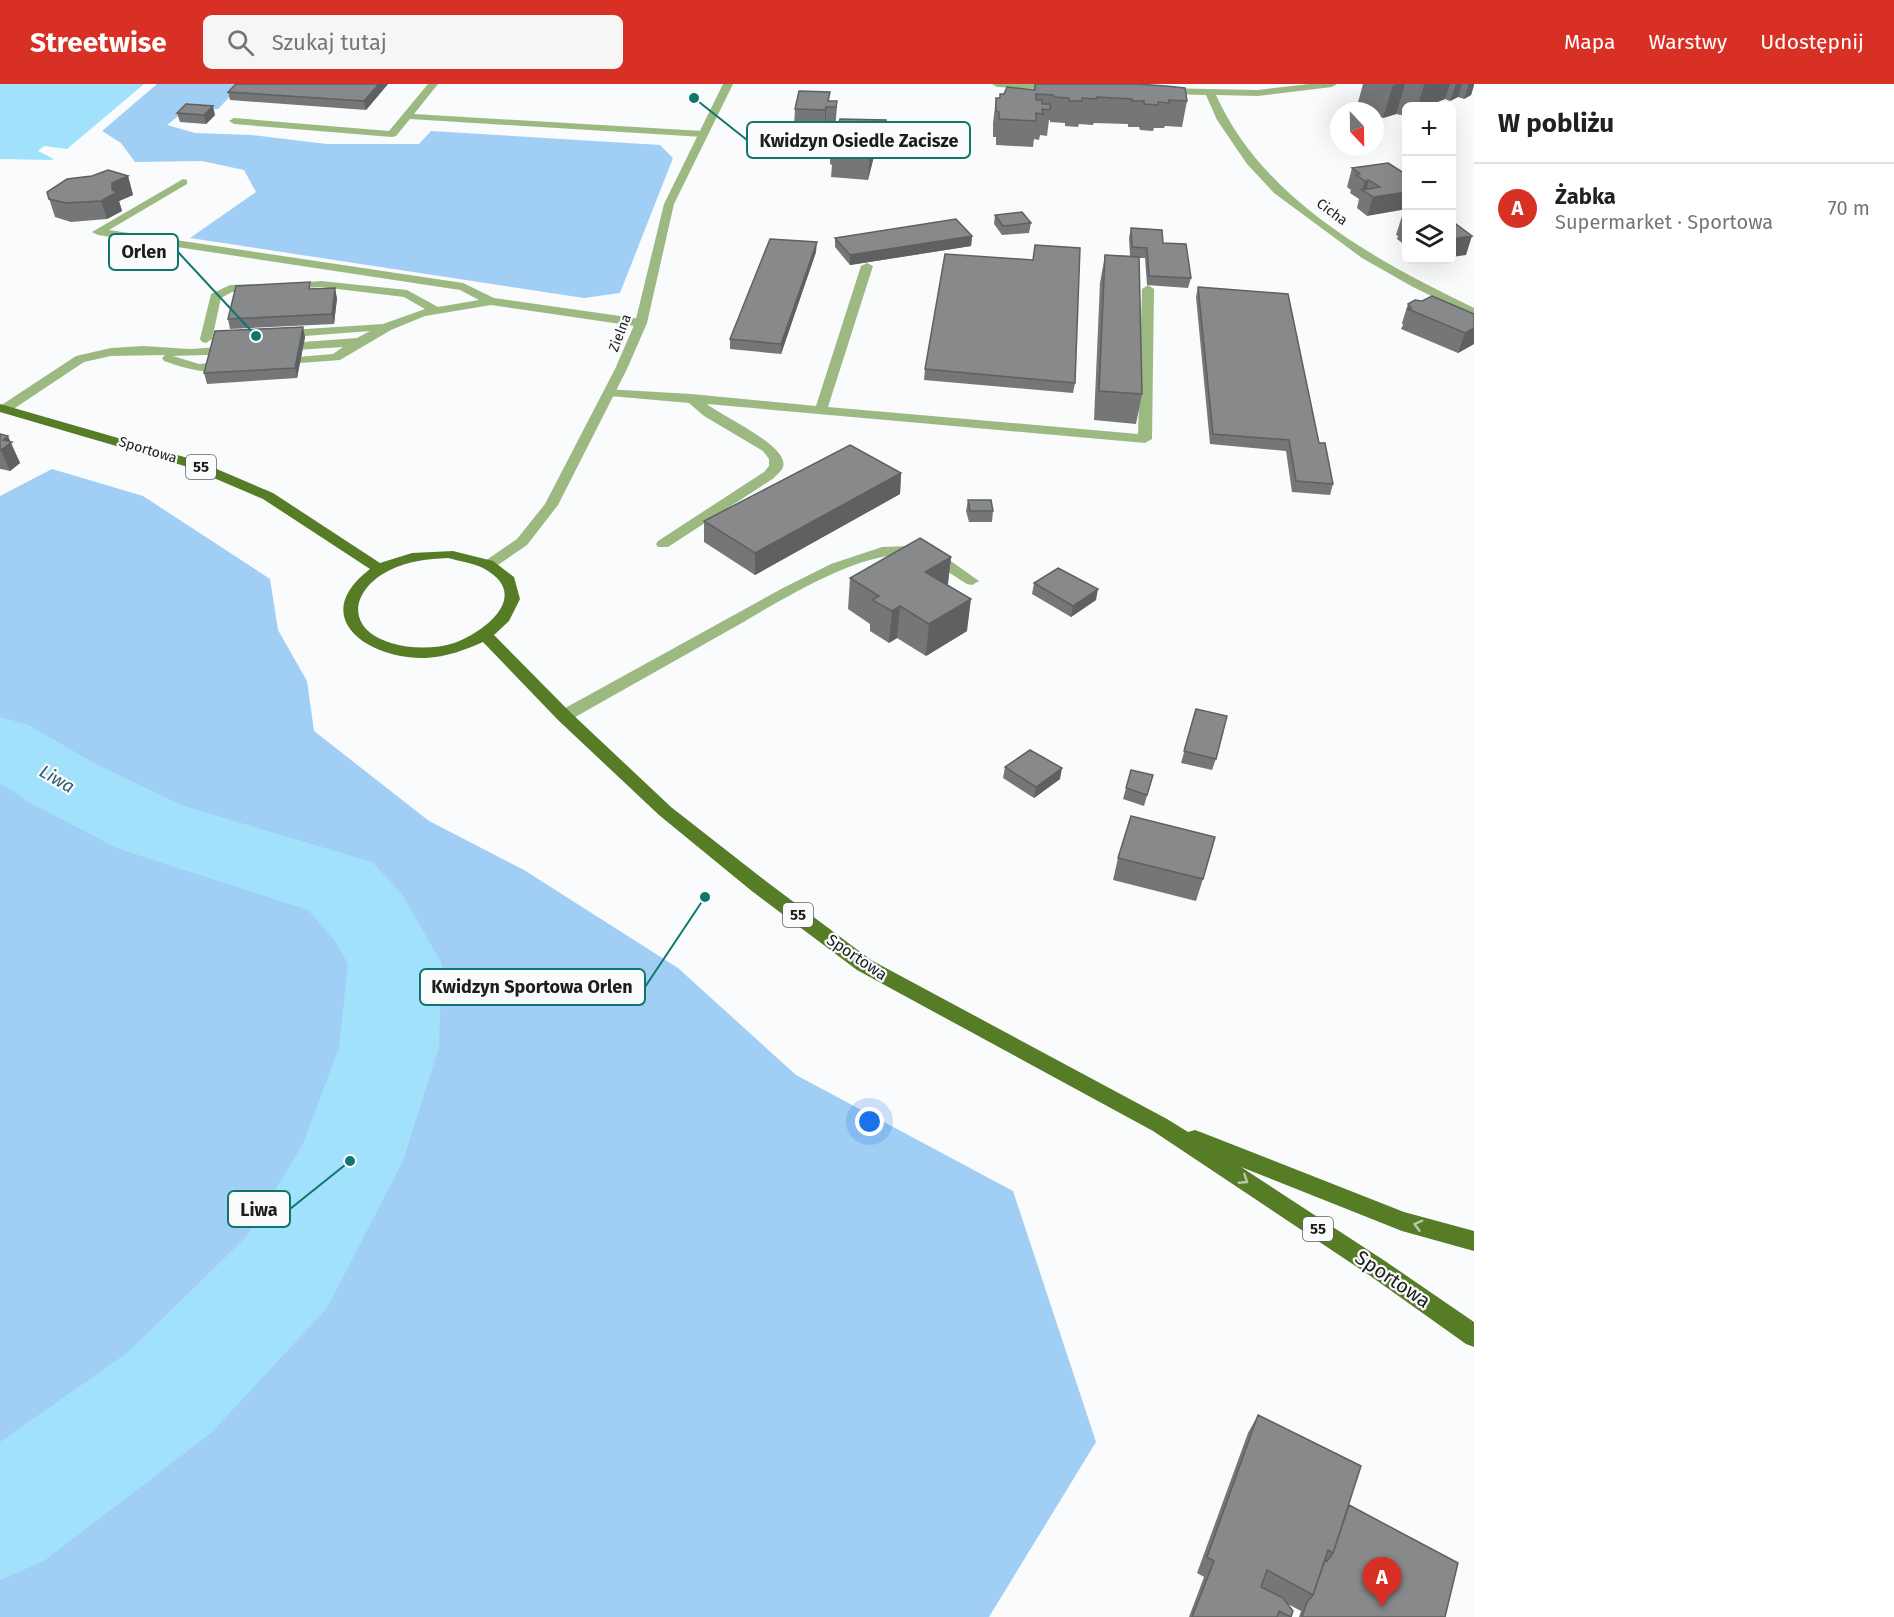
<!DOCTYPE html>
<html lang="pl">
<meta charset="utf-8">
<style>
:root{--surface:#fff;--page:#f6f6f6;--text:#202124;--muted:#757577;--line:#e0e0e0;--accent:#d93025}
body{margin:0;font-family:"Fira Sans",sans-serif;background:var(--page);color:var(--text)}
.controls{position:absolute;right:18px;top:18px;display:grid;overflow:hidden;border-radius:9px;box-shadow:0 6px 24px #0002}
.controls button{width:54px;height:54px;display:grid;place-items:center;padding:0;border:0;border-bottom:2px solid var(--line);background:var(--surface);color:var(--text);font:30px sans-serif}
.compass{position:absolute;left:1330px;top:18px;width:54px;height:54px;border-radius:50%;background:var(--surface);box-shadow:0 6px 24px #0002;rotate:158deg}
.you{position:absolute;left:870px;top:1038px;width:21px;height:21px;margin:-15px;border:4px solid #fff;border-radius:50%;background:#1a73e8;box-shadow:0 0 0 9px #1a73e833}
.badge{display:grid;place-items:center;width:39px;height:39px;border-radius:50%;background:var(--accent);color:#fff;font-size:20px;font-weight:700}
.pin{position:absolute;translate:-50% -50px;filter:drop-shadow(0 2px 3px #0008)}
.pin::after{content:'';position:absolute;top:32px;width:21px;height:18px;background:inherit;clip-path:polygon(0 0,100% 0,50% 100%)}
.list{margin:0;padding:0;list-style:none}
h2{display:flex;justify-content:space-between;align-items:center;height:78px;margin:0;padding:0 24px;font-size:26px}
h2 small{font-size:20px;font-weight:400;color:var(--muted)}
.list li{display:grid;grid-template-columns:39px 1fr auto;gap:18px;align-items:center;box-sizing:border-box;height:90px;padding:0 24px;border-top:2px solid var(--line)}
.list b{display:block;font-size:22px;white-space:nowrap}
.list p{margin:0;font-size:20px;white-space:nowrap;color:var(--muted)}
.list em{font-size:20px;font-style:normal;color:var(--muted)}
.icon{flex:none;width:33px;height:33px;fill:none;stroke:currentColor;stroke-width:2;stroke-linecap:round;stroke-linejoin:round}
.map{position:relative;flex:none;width:1474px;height:1533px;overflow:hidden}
header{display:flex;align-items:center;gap:36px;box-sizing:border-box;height:84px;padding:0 30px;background:var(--accent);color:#fff}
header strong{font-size:28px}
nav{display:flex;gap:33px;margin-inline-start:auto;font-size:21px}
.search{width:420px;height:54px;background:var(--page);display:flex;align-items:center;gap:15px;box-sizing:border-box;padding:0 21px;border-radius:9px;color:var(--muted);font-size:22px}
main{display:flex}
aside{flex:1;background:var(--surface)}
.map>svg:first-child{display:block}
.forest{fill:#a0cef4}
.water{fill:#a2e1fb}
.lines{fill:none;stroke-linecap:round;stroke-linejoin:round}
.river{fill:#a2e1fb;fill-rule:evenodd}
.service{fill:#9db982;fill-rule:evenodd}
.minor{fill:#9db982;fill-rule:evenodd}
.primary{fill:#567c26;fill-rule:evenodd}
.wall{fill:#747677}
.shaded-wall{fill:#5e6061}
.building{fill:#87898a;stroke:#5e6061;stroke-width:1.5}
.oneway{stroke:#b8c8a7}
.labels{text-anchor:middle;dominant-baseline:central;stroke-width:4.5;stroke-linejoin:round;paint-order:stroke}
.far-street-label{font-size:14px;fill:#1c1d1d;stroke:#f9fbfd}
.shield{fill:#f9fbfd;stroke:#5e6060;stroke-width:1.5}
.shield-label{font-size:15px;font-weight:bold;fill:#1c1d1d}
.street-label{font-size:16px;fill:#1c1d1d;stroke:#f9fbfd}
.water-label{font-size:18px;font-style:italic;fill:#2b5c6e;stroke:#f9fbfd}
.near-street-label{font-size:20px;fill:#1c1d1d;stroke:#f9fbfd}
.leader{fill:none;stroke:#0f766e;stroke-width:2}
.callout-dot{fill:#0f766e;stroke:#f9fbfd;stroke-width:2}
.callout{fill:#f9fbfd;stroke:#0f766e;stroke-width:2}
.callout-label{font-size:18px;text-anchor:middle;font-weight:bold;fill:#1c1d1d}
</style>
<header>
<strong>Streetwise</strong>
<div class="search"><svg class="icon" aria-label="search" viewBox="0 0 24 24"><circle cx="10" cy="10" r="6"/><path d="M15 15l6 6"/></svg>Szukaj tutaj</div>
<nav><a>Mapa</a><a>Warstwy</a><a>Udostępnij</a></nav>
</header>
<main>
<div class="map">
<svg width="1474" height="1533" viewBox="0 0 1474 1533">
<rect width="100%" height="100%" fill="#f9fbfd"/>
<!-- forest -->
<path class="forest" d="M157,0H242L218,25H187L167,41L195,49L251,51L327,60H419L431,47L660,61L673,74L620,209L584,214L190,154L256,108L244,86L202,77L135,78L121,59L102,47Z
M52,385L143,412L270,495L278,546L307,597L314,647L429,737L524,786L678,884L796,991L1013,1107L1096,1358L989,1533H0V412Z"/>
<!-- water -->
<path class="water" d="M0,0H144L67,65L44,62L38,67L54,75L51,76L0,75Z"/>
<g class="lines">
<!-- river -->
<path class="river" d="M0,633L29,641L92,678L181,721L372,778L402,810L442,880L439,963L403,1077L327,1224L211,1349L44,1477L0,1496V1358L127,1269L247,1152L303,1060L339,963L348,880L335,857L308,826L119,765L32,720L0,699Z"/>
<!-- service -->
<path class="service" d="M428,0H438L414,30L703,47L708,50L703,53L410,35L396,52L392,53L234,40L229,37L234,34L389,47Z
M183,95L187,96V100L109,146L463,199L494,214L641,235L647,239L641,243L491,221L425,232L391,246L340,276L273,281L271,278L273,275L333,270L343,263L280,267L274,263L276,260L357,254L370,247L279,254L275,253V247L383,240L425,225L404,213L321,203L286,205L280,202L282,200L321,197L407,206L438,223L479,216L460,206L98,151L92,148Z
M867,179L873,182L828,323L1138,350L1142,205L1148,201L1154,205L1152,355L1145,359L707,320C721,332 790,362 783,383C782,387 776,391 774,394L668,463H658L656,460L658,457L764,388L769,382V375L763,367L704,332L689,319L610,312L605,311L604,308L605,305L691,310L816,322L861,182Z
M258,200L264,204L262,206L232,208L221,214L212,255L206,259L202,258L200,255L211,210L230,201Z
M143,262L190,265L235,262L241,266L235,270L173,272L199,280L229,277L235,281C218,296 182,283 164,277L162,274L165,271L111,272L84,278L9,328H0V322L76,272L111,264Z
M910,462L948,475L979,497L972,501L967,500C949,489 928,472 906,471C853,468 771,523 724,549C673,578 621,607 570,636H558L556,632L558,628L783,504L831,480L882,463Z"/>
<!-- minor -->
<path class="minor" d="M723,0H733L674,120L647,239L627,285L558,421L527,461L495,483H485L483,480L485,477L517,455L545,420L615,285L635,239L664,120Z
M992,0H1054L1063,3L1058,6L997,3Z
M1309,0H1337L1332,3L1258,12L1216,11C1263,116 1375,176 1474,224V233L1413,203L1362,174L1274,109L1247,80L1217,36L1206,11L1161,10L1156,7L1161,4L1258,6Z"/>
<!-- primary -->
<path class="primary" d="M0,320L198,377L273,409L380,479L412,469L453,467L493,477L514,493L520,515L509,537L494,551L570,628L671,723L767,798L871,876L1167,1035L1188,1048L1195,1046L1203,1049L1404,1128L1474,1147V1167L1402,1147L1241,1083L1385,1177L1474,1238V1263L1466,1260L1369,1191L1153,1047L857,886L753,808L659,731L558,636L483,558C465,566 446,573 426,574C370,576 306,534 370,485L263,415L188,383L0,328ZM448,474C459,477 473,479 483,484C532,510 487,547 454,559C436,565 410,565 391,559C344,545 351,505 390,486C408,477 428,475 448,474Z"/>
</g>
<!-- wall -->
<path class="wall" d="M388,0L366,26L230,16L228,8Z
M1035,0L1187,17L1182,43L1165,42L1164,44H1154L1153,47L1140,46L1139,43H1128V40L1094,39L1093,41L1079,40L1078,43L1065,42V39L1050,38V36H1049L1047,52L1040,51L1039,56L1034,55L1033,63L996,61V53H993V39L996,14H999L1004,10L1034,6Z
M1363,0H1474V1L1471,11L1464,15L1458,13L1450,17L1445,15L1427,22H1407V32L1396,30L1383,34L1375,30V27H1368L1357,22Z
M829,17H837L835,41L826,40L825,44L794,42L795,25Z
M177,29L215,31L206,40L180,38Z
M840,35L886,36L885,52H875L874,72L868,96L831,93L832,81L830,80L831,54L838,43Z
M1388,79L1367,132L1357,124L1359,115L1350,109L1351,106L1347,103L1352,84Z
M128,92L133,111L119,117L122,127L107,135L71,138L55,133L47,108Z
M995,131L1031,139L1029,149L1002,151L994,140Z
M1407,131L1406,162L1397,155L1398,152L1396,151L1402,132Z
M1131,144L1163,159L1191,194L1188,204L1147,201L1145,174H1139L1142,310L1136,340L1094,336L1100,199L1105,171L1130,172L1129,154Z
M972,152L971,162L850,181L835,163V154Z
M816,168L781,270L730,265V255Z
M1033,176L1075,299L1073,309L924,296L925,285Z
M1198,203L1319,359L1333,400L1330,411L1292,408L1286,367L1210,360L1196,213Z
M337,214L334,240L230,245L228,235Z
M1408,220L1474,230V260L1458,269L1401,245L1403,241L1402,239Z
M305,253L297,294L207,300L204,289Z
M0,350L10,358L20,379L10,387L1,385H0Z
M901,389L900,410L755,491L704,458V437Z
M968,416L993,427L992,438H969L966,427Z
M951,473L948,501L967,547L926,572L897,554L889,559L870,547V540L848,525L850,494Z
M1034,499L1096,516L1071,533L1032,510Z
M1196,625L1216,675L1212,686L1181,679Z
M1005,683L1060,695L1034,714L1003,694Z
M1131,686L1153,691L1144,722L1123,715Z
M1118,774L1203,795L1196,817L1113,796Z
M1258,1331L1349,1421L1445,1533H1299L1301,1527L1288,1520L1293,1527L1290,1533H1189L1204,1493L1197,1489L1248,1349Z"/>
<!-- shaded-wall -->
<path class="shaded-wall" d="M379,0H388L366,26L364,17Z
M1398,0H1405L1396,30L1383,34L1393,1Z
M1426,0H1450L1445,15L1427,22H1418L1424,1Z
M1456,0H1462L1458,13L1450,17Z
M1469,0H1474V1L1471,11L1464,15Z
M837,17L836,35L835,41L836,23Z
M213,22L215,31L206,40L204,31Z
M826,23V40L825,44V26Z
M875,46L874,72L868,96L870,69Z
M128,92L133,111L119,117L122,127L107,135L101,117L112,106V99Z
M1369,96L1366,108L1362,106L1365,97Z
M1407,108V125L1367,132L1373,113Z
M972,152L971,162L850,181V171Z
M1472,152L1466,171L1452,173V155Z
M817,158L816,168L781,270V260Z
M335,204L337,214L334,240L332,230Z
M303,243L305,253L297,294L295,284Z
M1474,244V260L1458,269L1465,249Z
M8,352L20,379L10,387L1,366L3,356Z
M901,389L900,410L755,491V469Z
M951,473L947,504L925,488Z
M1098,505L1096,516L1071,533L1073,522Z
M971,515L967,547L926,572L929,540Z
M900,522L897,554L889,559L892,527Z
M1062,684L1060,695L1034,714L1036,703Z"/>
<!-- building -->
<path class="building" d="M236,0H379L364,17L228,8Z
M1035,0H1137L1166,2L1185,4L1187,17L1169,16V19L1158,18V21L1144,20V17H1132V15L1097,13V15L1082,14V17H1069V14L1054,13L1053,11L1036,10V16H1042V20H1050V26L1042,25L1043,30L1036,29V37L999,35V28L996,27V14H1000V10H1004L1007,3L1035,6Z
M799,7L830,8L828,17H837L836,23H826L825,26L795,25Z
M186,20L213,22L204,31L177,29Z
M840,35L886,36V43L838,42Z
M1388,79L1407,91V108L1373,113L1362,106L1380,103L1369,96L1365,97L1356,91L1360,90L1352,84Z
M108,86L128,92L112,99V106L117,108L101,117L66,119L49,115L47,108L67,95L92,92Z
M1022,128L1031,139L1003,142L995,131Z
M956,135L972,152L850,171L835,154Z
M1452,137L1472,152L1452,155Z
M1131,144L1162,146L1163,159L1186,160L1191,194L1149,192L1147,164L1132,163Z
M770,155L817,158L781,260L730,255Z
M1035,161L1080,164L1075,299L925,285L945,170L1033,176Z
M1105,171L1139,173L1142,310L1099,307Z
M310,198L309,205L335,204L332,230L228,235L236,202Z
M1198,203L1288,210L1319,359H1325L1333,400L1296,397L1289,356L1213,350Z
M1432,212L1474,230V244L1465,249L1408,225L1411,224L1408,220L1415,216L1422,217Z
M303,243L295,284L204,289L215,247Z
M0,350L8,352L3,356L12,358L1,366H0Z
M850,361L901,389L755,469L704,437Z
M968,416H991L993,427H970Z
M920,454L951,473L925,488L971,515L929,540L900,522L892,527L872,516L879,512L850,494Z
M1058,484L1098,505L1073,522L1034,499Z
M1196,625L1227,632L1216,675L1184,667Z
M1030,666L1062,684L1036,703L1005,683Z
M1131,686L1153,691L1147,711L1126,704Z
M1131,732L1215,753L1203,795L1118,774Z
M1258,1331L1361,1382L1333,1469L1328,1466L1313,1511L1267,1486L1261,1503L1283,1514L1293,1527L1291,1533L1279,1527L1277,1533H1192L1214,1477L1207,1473Z
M1349,1421L1458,1479L1445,1533H1302L1307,1518L1313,1511L1325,1476L1327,1477L1333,1469Z"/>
<!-- one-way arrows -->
<defs><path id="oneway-chevron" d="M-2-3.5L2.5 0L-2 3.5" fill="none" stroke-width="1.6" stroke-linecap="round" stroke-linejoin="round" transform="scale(1.5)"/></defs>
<g class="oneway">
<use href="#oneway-chevron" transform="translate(1244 1096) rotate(33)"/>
<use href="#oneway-chevron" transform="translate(1418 1141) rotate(-165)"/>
</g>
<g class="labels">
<!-- far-street labels -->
<g class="far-street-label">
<text transform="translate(1332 128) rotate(37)">Cicha</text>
<text transform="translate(620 249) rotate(-69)">Zielna</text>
<text transform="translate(148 366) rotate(17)">Sportowa</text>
</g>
<!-- shield labels -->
<g class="shield">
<rect x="186" y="371" width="30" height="24" rx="4.5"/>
<rect x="783" y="819" width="30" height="24" rx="4.5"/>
<rect x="1303" y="1133" width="30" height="24" rx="4.5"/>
</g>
<g class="shield-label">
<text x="201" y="383">55</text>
<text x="798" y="831">55</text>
<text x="1318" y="1145">55</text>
</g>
<!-- street labels -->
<g class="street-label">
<text transform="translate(857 873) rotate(34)">Sportowa</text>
</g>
<!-- water labels -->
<g class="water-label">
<text transform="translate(57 695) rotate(30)">Liwa</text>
</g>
<!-- near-street labels -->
<g class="near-street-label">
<text transform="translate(1393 1195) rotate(34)">Sportowa</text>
</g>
</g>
<!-- callouts -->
<path class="leader" d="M694 14L747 56M256 252L178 168M705 813L645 903M350 1077L290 1125"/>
<g class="callout-dot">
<circle cx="694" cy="14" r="6"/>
<circle cx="256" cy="252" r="6"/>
<circle cx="705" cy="813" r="6"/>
<circle cx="350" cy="1077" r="6"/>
</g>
<g class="callout">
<rect x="747" y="38" width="223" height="36" rx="6"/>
<rect x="109" y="150" width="69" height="36" rx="6"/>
<rect x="420" y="885" width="225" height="36" rx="6"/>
<rect x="228" y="1107" width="62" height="36" rx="6"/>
</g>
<g class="callout-label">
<text x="859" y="63">Kwidzyn Osiedle Zacisze</text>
<text x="144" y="174">Orlen</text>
<text x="532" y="909">Kwidzyn Sportowa Orlen</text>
<text x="259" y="1132">Liwa</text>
</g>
</svg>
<div class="controls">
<button>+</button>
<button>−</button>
<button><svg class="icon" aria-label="layers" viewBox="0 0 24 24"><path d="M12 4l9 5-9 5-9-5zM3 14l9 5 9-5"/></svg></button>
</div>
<svg class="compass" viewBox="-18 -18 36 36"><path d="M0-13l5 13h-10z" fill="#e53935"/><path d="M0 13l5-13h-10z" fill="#757577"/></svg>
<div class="you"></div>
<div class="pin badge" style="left:1382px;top:1523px">A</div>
</div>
<aside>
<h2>W pobliżu<small></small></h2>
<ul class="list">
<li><span class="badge">A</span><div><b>Żabka</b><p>Supermarket · Sportowa</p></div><em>70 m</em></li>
</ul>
</aside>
</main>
